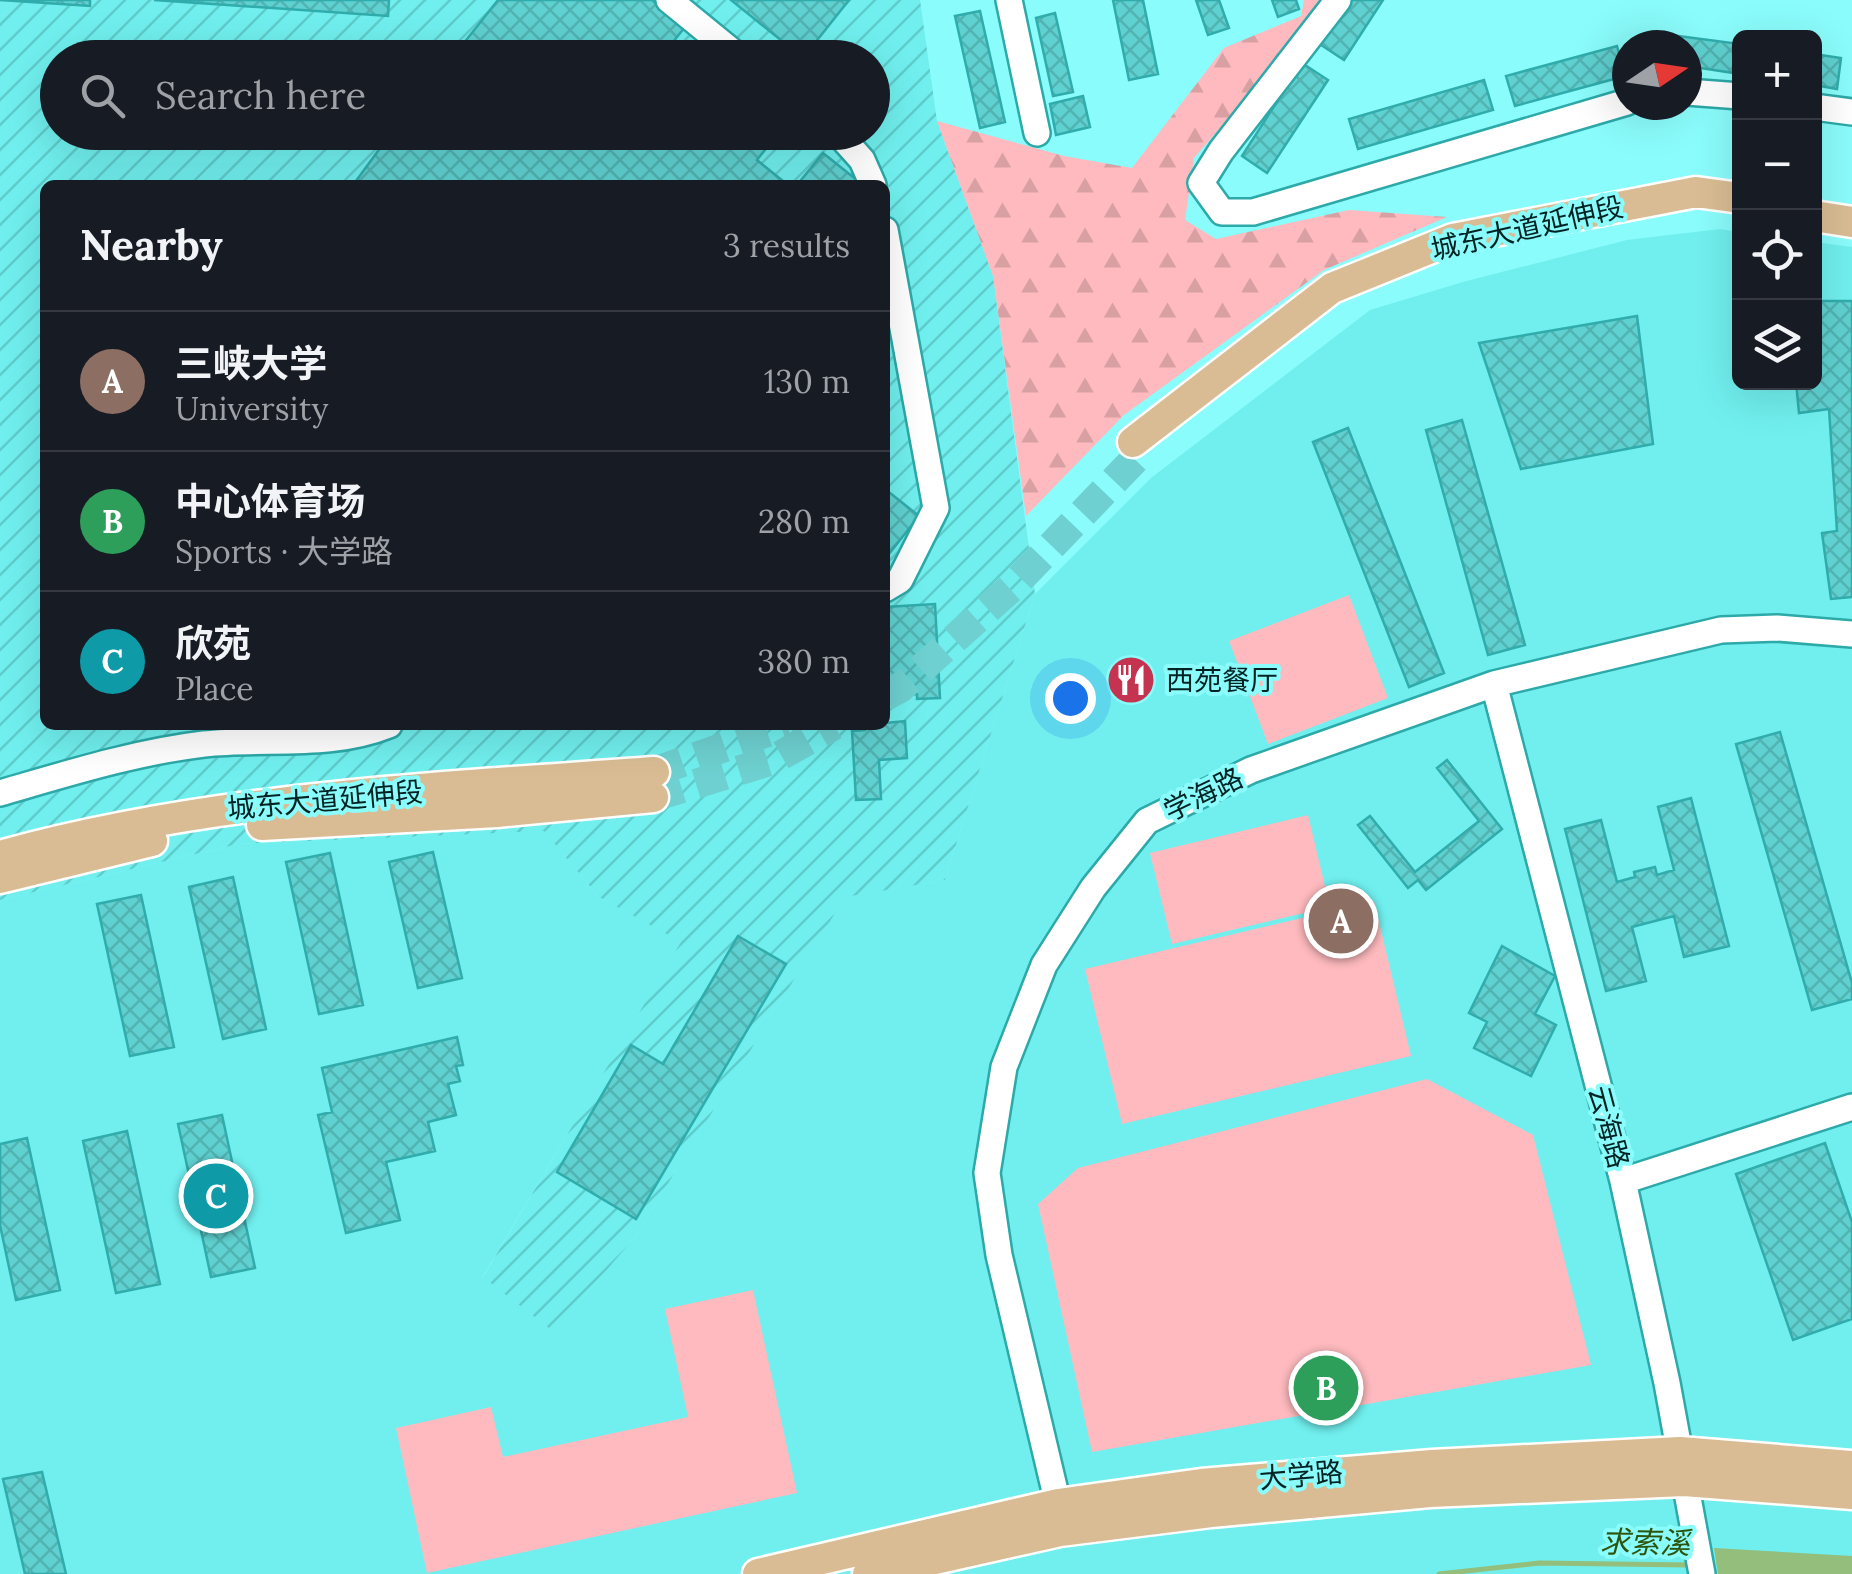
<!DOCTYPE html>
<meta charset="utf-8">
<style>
:root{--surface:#171b24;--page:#20242c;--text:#f1f3f6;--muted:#9ea1a6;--line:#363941;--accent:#c43450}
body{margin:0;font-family:Lora,"Noto Sans SC",serif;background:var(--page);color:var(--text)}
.controls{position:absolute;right:30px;top:30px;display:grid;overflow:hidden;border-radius:15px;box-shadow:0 10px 40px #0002}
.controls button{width:90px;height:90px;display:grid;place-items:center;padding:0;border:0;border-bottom:2px solid var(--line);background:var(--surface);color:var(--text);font:50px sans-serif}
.compass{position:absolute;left:1612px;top:30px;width:90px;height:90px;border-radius:50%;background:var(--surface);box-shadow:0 10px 40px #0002;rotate:77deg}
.you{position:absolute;left:1070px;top:698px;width:35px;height:35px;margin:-25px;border:8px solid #fff;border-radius:50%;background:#1a73e8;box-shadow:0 0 0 15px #1a73e833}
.badge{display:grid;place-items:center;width:65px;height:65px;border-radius:50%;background:var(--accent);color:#fff;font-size:32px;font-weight:700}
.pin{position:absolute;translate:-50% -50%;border:5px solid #fff;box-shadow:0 2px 10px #0006}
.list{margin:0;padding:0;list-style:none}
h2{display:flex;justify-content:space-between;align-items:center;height:130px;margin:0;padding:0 40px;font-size:42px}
h2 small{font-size:32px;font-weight:400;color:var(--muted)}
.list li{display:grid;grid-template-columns:65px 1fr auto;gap:30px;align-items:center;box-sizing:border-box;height:140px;padding:0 40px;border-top:2px solid var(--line)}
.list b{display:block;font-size:38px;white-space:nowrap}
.list p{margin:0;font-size:32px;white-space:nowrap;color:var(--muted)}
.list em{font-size:32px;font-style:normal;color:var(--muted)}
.icon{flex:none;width:55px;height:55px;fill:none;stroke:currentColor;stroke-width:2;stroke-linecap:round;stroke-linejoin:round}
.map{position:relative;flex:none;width:1852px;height:1574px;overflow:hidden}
.search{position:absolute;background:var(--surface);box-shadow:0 10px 40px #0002;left:40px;top:40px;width:850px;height:110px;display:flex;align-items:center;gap:25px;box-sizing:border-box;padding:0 35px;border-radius:55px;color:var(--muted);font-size:38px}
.panel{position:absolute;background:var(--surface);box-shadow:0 10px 40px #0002;left:40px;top:180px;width:850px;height:550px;border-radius:15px}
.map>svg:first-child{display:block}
.built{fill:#70efee}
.industrial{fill:url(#industrial-furrows);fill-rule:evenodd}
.forest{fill:url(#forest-firs)}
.pitch{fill:#febabe}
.water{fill:#94be7b}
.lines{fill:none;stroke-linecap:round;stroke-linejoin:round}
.stream{stroke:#94be7b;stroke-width:5}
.building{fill:url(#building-cross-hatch);stroke:#30acac;stroke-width:2.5}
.major-tunnel{stroke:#6ed0d0;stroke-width:30;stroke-dasharray:30 15;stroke-linecap:butt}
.minor-casing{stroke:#2ca9a8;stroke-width:30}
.major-casing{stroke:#fff;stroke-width:35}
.minor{stroke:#fff;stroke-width:25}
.major{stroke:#d9bc93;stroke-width:30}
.labels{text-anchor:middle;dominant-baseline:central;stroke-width:8;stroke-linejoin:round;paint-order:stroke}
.street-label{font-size:28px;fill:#022;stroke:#8afcfb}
.poi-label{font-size:28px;fill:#022;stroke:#8afcfb;text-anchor:start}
.water-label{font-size:30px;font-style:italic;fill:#2d540d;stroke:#8afcfb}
</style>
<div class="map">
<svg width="1852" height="1574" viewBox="0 0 1852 1574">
<defs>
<pattern id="industrial-furrows" width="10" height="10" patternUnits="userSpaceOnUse" patternTransform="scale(2.5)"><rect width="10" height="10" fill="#70efee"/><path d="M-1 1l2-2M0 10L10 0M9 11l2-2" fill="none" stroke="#5fcdcc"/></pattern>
<pattern id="forest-firs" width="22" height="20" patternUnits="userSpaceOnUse" patternTransform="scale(2.5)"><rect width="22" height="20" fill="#febabe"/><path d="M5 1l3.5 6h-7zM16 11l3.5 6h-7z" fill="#d8a0a3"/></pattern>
<pattern id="building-cross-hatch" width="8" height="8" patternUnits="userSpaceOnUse" patternTransform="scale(2.5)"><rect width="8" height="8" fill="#5fd1d0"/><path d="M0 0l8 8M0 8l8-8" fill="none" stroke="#51b3b2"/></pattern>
</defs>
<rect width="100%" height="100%" fill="#8afcfb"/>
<!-- built -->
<path class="built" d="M1720,229L1739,232L1740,382H1814L1815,242L1852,247V1574H0V900L238,844L544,830L599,897L682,942L483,1276L554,1332L635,1237L845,896L945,880L1035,594L1151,478L1370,310L1463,282L1627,240Z"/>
<!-- industrial -->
<path class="industrial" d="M0,0H920L937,121L993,276L1035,594L945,880L845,897L635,1237L554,1332L483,1277L681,942L599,897L544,831L238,844L0,900ZM58,58H872V132H58ZM45,185H885V725H45Z"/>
<!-- forest -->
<path class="forest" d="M1304,0H1332L1194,158L1185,220L1216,239L1349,210L1447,217L1324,270L1124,415L1026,516L993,276L937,121L1064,156L1132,168L1224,48L1301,16Z"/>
<!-- pitch -->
<path class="pitch" d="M1349,595L1388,698L1268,744L1229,641Z
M1308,815L1330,907L1172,944L1150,853Z
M1374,901L1411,1056L1122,1124L1085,969Z
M1427,1079L1533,1135L1591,1365L1092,1452L1038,1204L1078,1168Z
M753,1290L797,1493L427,1573L396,1428L491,1407L503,1457L688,1417L665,1309Z"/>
<!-- water -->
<path class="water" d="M1714,1548L1852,1556V1574H1718Z"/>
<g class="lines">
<!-- stream -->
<path class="stream" d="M1439,1574L1539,1563L1690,1565"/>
</g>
<!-- building -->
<path class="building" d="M0,0H90V6Z
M154,0H389L388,16Z
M498,0H652L685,27L669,47L682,58H452Z
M731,0H849L803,58Z
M1113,0H1143L1158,74L1129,80Z
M1196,0H1219L1229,28L1208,35Z
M1272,0H1296L1299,9L1278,17Z
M1346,0H1383L1344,60L1318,43Z
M980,11L1005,122L980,128L955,16Z
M1055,13L1073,92L1053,96L1036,18Z
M1663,34L1740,44V74L1687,66V45H1661Z
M1617,46L1625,76L1515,106L1506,76Z
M1814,54L1841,58L1837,89L1814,85Z
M1302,63L1328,80L1267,173L1242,156Z
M1484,80L1493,110L1358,149L1349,119Z
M1083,96L1090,127L1056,135L1050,104Z
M392,132H779L757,160L788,185H353Z
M823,153L863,185H797Z
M1814,301H1852V597L1831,599L1822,533L1837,531L1829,409L1799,413L1796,382H1814Z
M1637,316L1653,444L1521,469L1479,343Z
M1462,420L1525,645L1488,655L1426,430Z
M1348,428L1444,673L1409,687L1313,442Z
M885,489L919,516L885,559Z
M935,604L940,698L917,699V694L885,696V607Z
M905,721L907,758L879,760L881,799L856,800L852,731L865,730V725Z
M1780,732L1852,983V999L1812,1010L1736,744Z
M1447,760L1502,829L1426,890L1418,880L1408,888L1358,825L1370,816L1415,872L1479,821L1437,768Z
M1691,798L1729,946L1684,957L1674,916L1632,927L1646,981L1606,991L1565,829L1601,820L1617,882L1635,877L1634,872L1655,867L1657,875L1674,870L1658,807Z
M433,852L462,978L418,988L389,862Z
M330,853L363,1005L319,1014L286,862Z
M233,877L266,1029L223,1039L189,887Z
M141,895L174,1047L130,1056L97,904Z
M738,936L786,964L636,1219L557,1172L631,1045L663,1064Z
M1502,946L1555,976L1535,1014L1556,1025L1531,1076L1474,1048L1487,1022L1469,1013Z
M457,1037L463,1065L456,1066L460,1081L448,1084L456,1115L428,1122L435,1151L386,1162L400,1220L346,1233L318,1115L332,1112L322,1068Z
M222,1115L255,1268L211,1277L178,1124Z
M127,1131L160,1284L116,1293L83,1141Z
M27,1138L60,1290L16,1300L0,1225V1144Z
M1825,1143L1852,1222V1319L1793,1340L1736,1174Z
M42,1472L66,1574H25L3,1479Z"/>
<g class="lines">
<!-- major-tunnel -->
<path class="major-tunnel" d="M885,696L900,688L1012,587L1137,457
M654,772L787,725
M653,797L773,760L834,725"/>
<!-- minor casing -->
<g class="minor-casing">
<path id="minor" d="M669,0L740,58
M1009,0L1037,133
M1338,0L1221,151L1201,183L1222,212H1253L1627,102
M1687,92L1740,96
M1814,107L1852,112
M837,132L862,160L873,185
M885,230L936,508L900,580L885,589
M1494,684L1623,1181L1667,1383L1702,1574
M0,793C66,774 136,752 204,744C267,737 329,749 389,725
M1623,1181L1852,1107
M1058,1504L999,1255L987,1173L1004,1067L1044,965L1093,888L1147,821L1251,770L1494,684L1721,630L1777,628L1852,634"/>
</g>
<!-- major casing -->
<g class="major-casing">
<path id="major" d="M1814,216L1852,222
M1133,442L1332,288L1453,239L1696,192L1740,198
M262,825L497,812L653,797
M0,856C212,797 436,788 654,772
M0,878L152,841
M758,1574L1058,1504L1201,1484L1432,1465L1680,1452L1852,1466
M868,1574L1060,1531L1211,1512L1430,1492L1684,1481L1852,1494"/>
</g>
<!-- minor -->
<use href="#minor" class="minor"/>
<!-- major -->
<use href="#major" class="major"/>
</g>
<!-- icons -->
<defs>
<g id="restaurant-disc" transform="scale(2.5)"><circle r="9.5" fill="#c43450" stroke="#8afcfb"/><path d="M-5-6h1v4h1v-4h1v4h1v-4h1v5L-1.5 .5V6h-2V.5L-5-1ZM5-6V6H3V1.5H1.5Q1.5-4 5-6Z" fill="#fff"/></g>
</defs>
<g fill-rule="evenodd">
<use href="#restaurant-disc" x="1131" y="680"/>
</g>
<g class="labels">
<!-- street labels -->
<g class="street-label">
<text transform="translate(1527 228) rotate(-13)">城东大道延伸段</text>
<text transform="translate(1203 794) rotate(-26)">学海路</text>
<text transform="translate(325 800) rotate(-5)">城东大道延伸段</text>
<text transform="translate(1609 1127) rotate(75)">云海路</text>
<text transform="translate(1301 1475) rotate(-5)">大学路</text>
</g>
<!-- poi labels -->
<g class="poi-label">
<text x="1166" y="680">西苑餐厅</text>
</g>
<!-- water labels -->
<g class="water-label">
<text transform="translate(1645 1542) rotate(1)">求索溪</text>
</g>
</g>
</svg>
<div class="controls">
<button>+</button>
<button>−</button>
<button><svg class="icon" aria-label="locate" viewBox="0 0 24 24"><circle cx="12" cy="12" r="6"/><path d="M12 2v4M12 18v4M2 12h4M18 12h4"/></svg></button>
<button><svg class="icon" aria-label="layers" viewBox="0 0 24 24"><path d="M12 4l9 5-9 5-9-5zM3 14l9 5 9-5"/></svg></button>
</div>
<svg class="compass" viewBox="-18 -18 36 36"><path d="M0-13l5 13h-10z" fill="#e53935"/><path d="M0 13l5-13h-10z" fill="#9ea1a6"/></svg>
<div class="you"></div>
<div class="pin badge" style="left:1341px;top:921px;background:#8d6e63">A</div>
<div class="pin badge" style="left:1326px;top:1388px;background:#2e9e5b">B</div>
<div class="pin badge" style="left:216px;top:1196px;background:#0f9aa8">C</div>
<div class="search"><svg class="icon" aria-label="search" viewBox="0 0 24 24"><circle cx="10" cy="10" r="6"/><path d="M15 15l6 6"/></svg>Search here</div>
<section class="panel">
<h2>Nearby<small>3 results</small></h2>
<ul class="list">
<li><span class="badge" style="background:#8d6e63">A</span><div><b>三峡大学</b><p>University</p></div><em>130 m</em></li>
<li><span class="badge" style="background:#2e9e5b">B</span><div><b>中心体育场</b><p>Sports · 大学路</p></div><em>280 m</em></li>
<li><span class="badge" style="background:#0f9aa8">C</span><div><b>欣苑</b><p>Place</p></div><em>380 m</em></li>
</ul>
</section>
</div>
